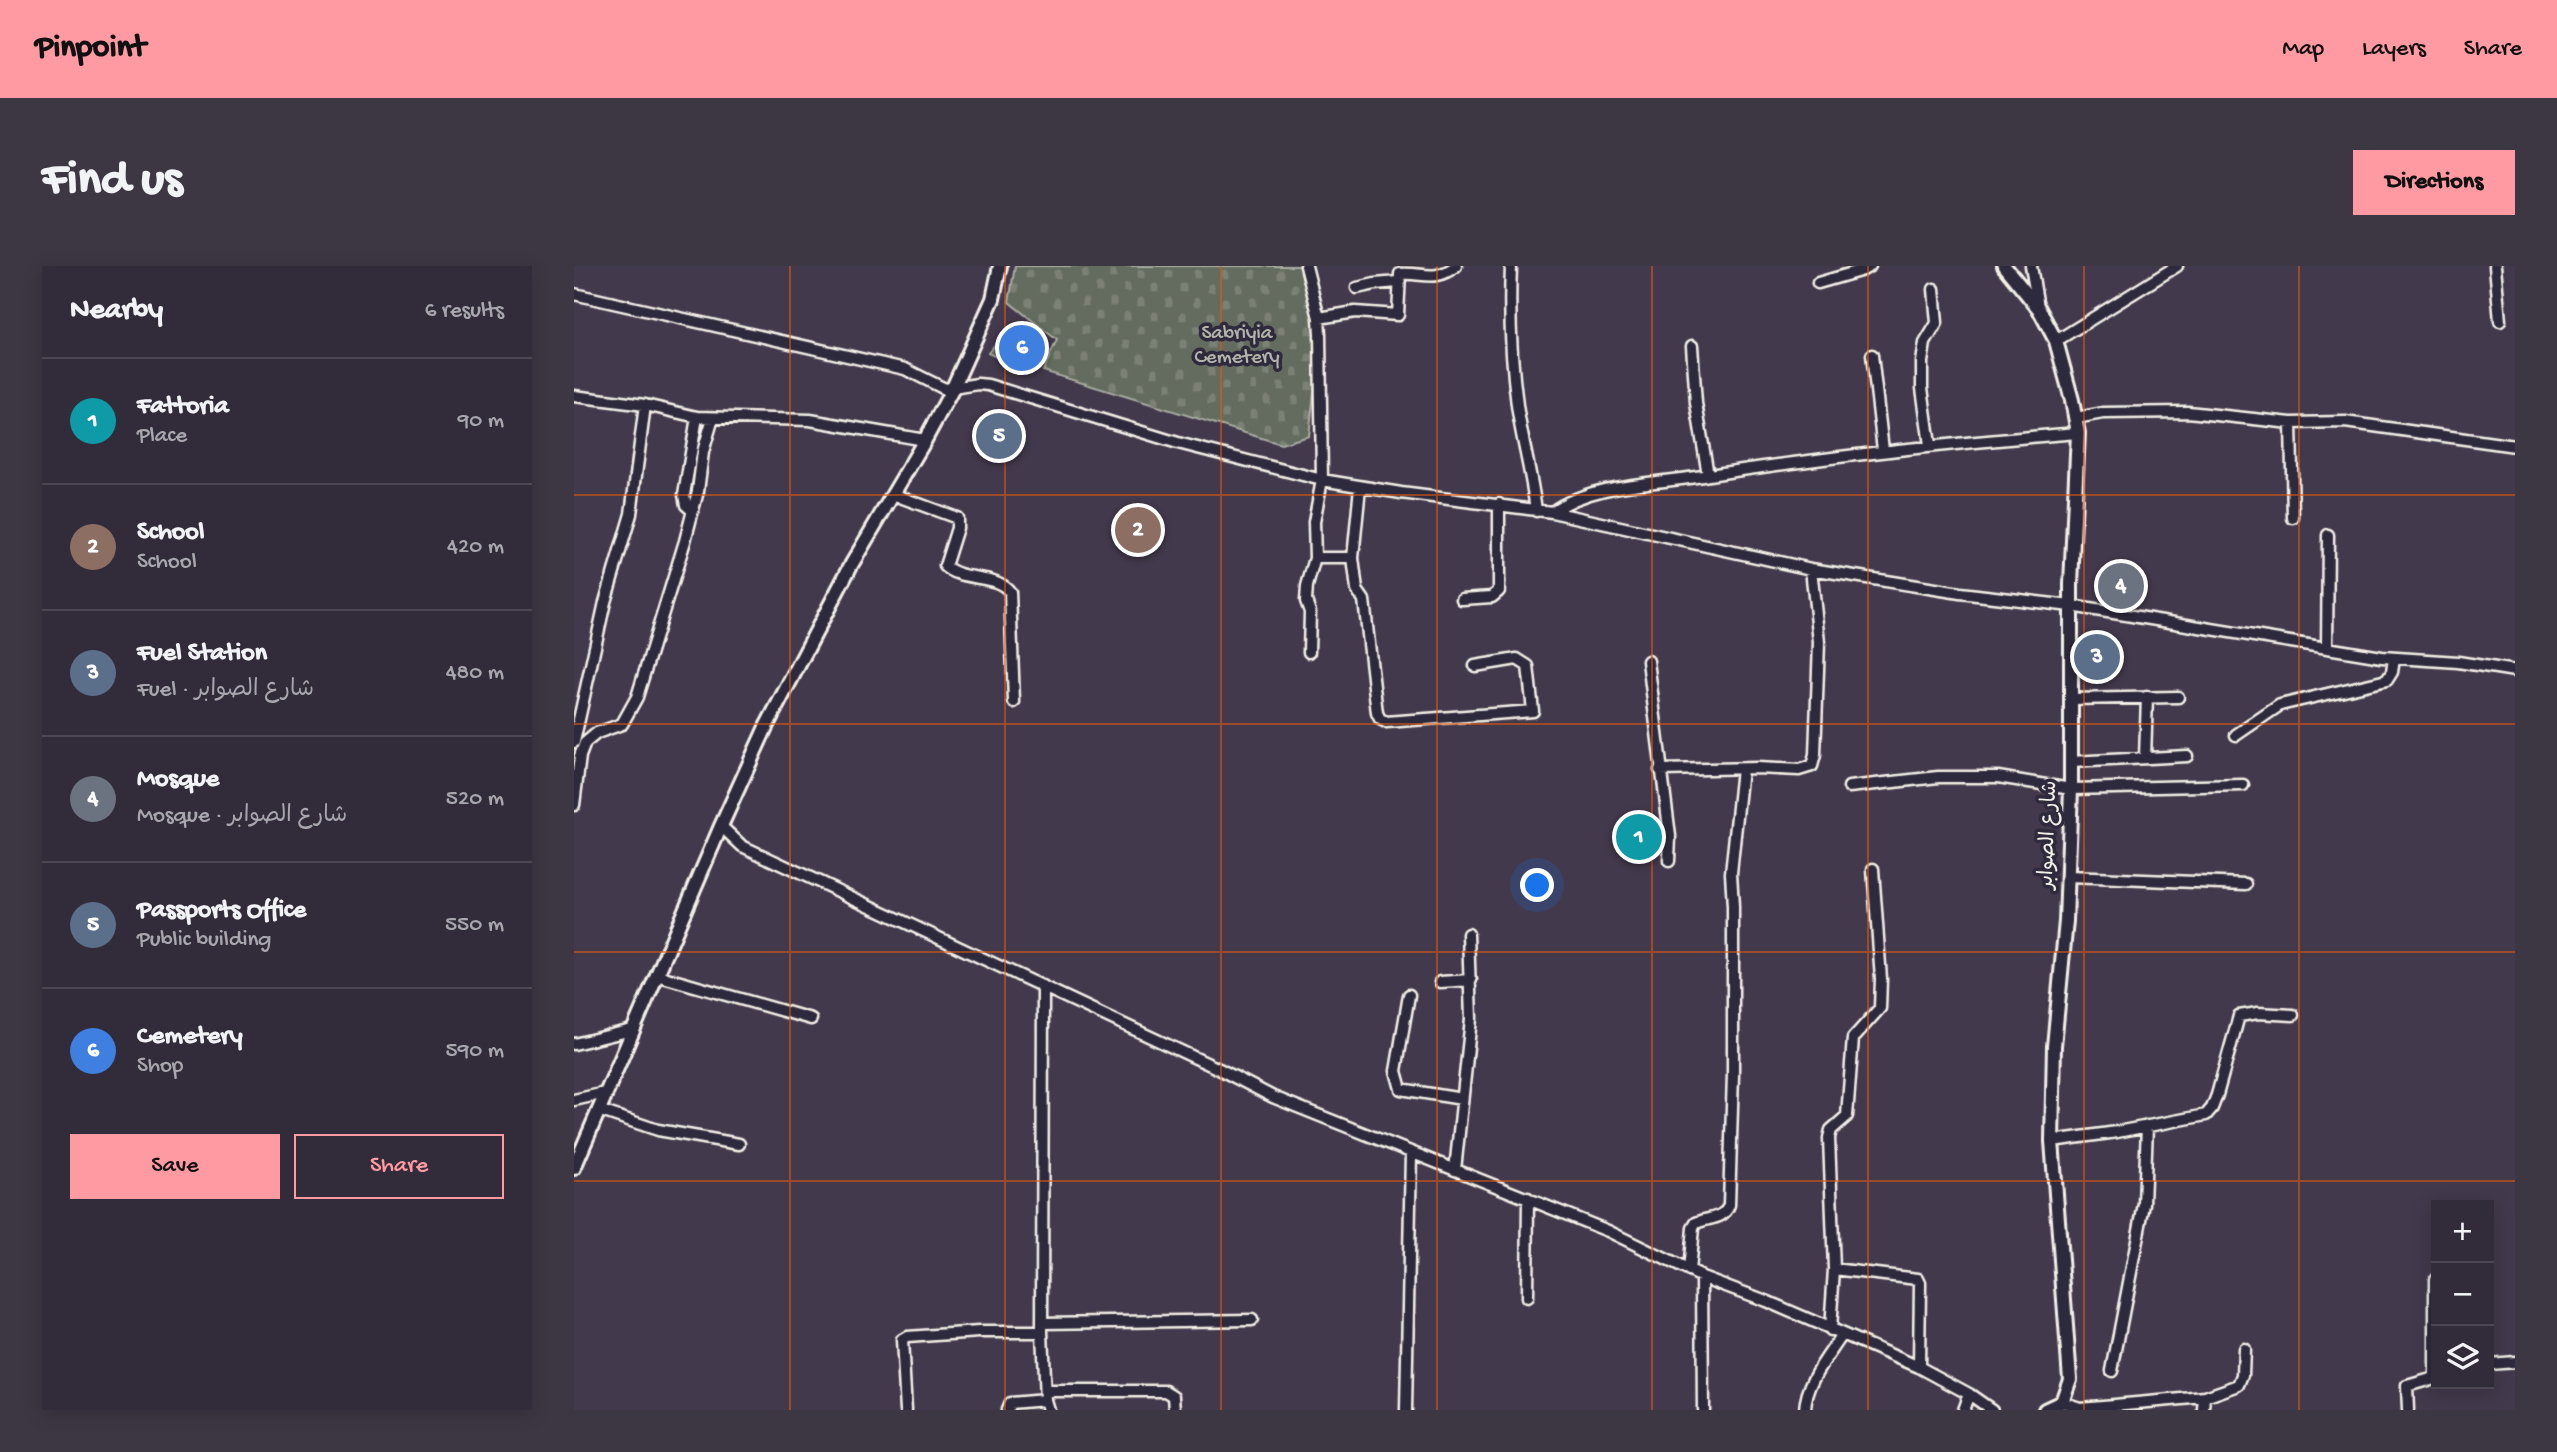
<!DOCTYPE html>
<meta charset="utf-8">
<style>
:root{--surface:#322b39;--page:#3d3744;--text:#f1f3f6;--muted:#a8a7ae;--line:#4d4753;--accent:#ff9aa2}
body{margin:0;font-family:"Gochi Hand","Playpen Sans Arabic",sans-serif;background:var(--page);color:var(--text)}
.controls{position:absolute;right:21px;bottom:21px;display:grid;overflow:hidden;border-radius:0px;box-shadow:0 4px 18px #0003}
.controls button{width:63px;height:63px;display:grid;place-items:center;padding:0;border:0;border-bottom:2px solid var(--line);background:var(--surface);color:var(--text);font:35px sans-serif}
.you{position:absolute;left:964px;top:620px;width:24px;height:24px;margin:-18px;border:5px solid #fff;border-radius:50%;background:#1a73e8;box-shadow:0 0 0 10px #1a73e833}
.badge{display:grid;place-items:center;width:46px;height:46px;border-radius:50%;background:var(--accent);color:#fff;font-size:23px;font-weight:700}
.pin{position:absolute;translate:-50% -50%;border:4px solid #fff;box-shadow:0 2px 7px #0006}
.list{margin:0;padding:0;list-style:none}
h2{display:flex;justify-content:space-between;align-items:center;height:91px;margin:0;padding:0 28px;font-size:30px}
h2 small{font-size:23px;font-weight:400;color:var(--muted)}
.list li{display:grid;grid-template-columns:46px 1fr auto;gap:21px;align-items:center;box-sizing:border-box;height:126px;padding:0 28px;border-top:2px solid var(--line)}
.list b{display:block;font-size:26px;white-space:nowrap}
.list p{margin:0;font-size:23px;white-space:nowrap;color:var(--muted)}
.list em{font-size:23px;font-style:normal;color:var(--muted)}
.actions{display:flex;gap:14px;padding:21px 28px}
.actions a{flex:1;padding:16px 0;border:2px solid var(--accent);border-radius:0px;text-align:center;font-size:24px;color:var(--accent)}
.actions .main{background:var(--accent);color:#111}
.icon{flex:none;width:38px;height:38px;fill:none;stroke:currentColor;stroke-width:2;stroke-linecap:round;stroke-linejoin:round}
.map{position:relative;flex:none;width:1941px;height:1144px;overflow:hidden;border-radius:0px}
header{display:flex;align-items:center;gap:42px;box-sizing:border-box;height:98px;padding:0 35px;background:var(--accent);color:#111}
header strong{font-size:33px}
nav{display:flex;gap:38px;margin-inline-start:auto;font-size:24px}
.intro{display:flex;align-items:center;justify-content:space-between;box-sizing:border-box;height:168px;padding:0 42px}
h1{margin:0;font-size:49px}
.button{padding:18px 32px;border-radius:0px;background:var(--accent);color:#111;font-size:24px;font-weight:700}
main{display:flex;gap:42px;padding:0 42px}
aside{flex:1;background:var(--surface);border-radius:0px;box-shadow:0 4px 18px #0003}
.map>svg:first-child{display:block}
.cemetery{fill:url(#cemetery-stones);stroke:#acaea4;stroke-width:2}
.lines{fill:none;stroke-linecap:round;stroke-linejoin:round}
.minor-casing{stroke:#f4f1e8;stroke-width:15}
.tertiary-casing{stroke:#f4f1e8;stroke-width:18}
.minor{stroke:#2f2a3d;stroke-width:10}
.tertiary{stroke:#2f2a3d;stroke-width:12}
.grid{fill:none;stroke:#e8590c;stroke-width:2;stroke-opacity:0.55}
.labels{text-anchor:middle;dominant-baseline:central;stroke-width:7;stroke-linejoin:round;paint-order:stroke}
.park-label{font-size:21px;fill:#b3b5aa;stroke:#2f2a3d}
.street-label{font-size:21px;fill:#f4f1e8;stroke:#2f2a3d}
</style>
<header>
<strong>Pinpoint</strong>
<nav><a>Map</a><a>Layers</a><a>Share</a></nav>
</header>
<div class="intro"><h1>Find us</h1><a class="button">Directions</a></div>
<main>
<aside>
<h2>Nearby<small>6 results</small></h2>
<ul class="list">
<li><span class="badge" style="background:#0f9aa8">1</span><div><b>Fattoria</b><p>Place</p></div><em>90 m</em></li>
<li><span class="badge" style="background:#8d6e63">2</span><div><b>School</b><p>School</p></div><em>420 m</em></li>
<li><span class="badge" style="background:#5c6f8a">3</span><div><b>Fuel Station</b><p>Fuel · شارع الصوابر</p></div><em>480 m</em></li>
<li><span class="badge" style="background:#6b7280">4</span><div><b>Mosque</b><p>Mosque · شارع الصوابر</p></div><em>520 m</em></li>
<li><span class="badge" style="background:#5c6f8a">5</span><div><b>Passports Office</b><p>Public building</p></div><em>550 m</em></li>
<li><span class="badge" style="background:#3f7fe0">6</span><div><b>Cemetery</b><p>Shop</p></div><em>590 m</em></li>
</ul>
<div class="actions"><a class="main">Save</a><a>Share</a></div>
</aside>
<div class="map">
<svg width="1941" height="1144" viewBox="0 0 1941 1144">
<defs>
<pattern id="cemetery-stones" width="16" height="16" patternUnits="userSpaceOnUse" patternTransform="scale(1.75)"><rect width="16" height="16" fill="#646c5f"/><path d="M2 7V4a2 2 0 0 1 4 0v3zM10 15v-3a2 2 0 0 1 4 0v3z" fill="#7b8176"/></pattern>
</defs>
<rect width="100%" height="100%" fill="#43394c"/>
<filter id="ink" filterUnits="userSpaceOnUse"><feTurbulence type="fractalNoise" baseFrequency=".0143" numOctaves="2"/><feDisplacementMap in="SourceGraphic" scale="14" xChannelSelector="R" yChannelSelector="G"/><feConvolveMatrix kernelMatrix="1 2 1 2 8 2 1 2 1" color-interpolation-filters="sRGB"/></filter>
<g filter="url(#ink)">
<!-- cemetery -->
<path class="cemetery" d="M441,0H727L729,14L747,65L735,170L707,178L469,105L483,74L435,36Z
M434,62L467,81L456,106L414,87Z"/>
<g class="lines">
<!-- minor casing -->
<g class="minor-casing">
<path id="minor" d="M732,0L745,52L746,68L748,214L740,256L741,292H779L786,221
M937,0C935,47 937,93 943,139C948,175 958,209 962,245
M1457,0L1464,41
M1921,0L1926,55
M1244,17L1289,4L1296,0
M783,22L801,18L824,16
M0,28L331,103L371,123L404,118L414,119L604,177L748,214L827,227L978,246L1237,303L1386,327L1497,340L1808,391L1884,396L1941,405
M745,52L781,46L824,49L826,8C850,6 859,17 882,0
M1482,75L1603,0
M1118,80L1122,137L1134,209
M1298,89L1309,184
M0,130L71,139L123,151L236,154L351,174
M1502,152L1529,147L1614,146L1717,157L1771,156L1941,180
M1717,157L1719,252
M1356,179L1348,122V96L1351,77L1363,57L1360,23
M318,228L383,252V262L371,300C388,316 422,307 436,326L440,436
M119,245L112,239L110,229L123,151
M978,246C1017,218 1076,218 1122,211C1249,191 1376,177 1504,167
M779,292L783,324L790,334L803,447L806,453L812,456L959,445L954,400L943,393L901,400
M888,333L918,331L925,325V238
M1753,382L1754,269
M735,386L736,346L732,335L733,320L741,292
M1074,395L1096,570L1095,595
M1497,433L1604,431
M1662,469L1706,439L1813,414L1818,406L1820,393
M0,476L31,336L57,248L71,139
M1571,492L1573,431
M1497,496L1613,490
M1086,504L1183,502L1225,504L1238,500L1241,489L1245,376L1237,303
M1275,521L1364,511H1424L1497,523L1669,519
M0,539L6,490L11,477L23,467L48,458L63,431L111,275L124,225L129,186L139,152
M147,560L168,580L645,803L699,831L1034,965L1128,1011L1192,1035L1345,1101L1395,1128L1418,1144
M1494,611L1672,618
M82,709L237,753
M866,716L897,714
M469,720L468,1066L471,1134L474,1144
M835,729L822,805L827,823L888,833
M0,778L58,764
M0,834L31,827
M24,844L84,864L165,878
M1478,875L1543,866L1632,849L1638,842L1643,829L1665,750L1684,747L1719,749
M881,904L897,753L894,668
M1260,1003L1344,1013L1346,1017L1345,1101
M1115,1005L1119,962L1122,957C1134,951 1150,954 1155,939L1159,808V641L1157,607L1168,503
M1128,1011L1129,1144
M953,1032L954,932
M468,1057L678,1054
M1256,1064L1260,1003L1255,872L1257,864L1273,850L1279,772L1306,742L1307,713L1299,603
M1915,1098L1941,1096
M1538,1105L1570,938L1573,860
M1861,1110V1013
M471,1125H592L600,1130L601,1144
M1488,1136L1506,1142L1631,1131L1665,1119L1669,1109L1670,1083
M332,1144L328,1074L333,1071L405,1066H468
M433,1144L436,1137L471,1134
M832,1144L837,887
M1231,1144C1232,1116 1253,1092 1268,1069
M1389,1144L1395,1128
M1630,1144L1631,1131
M1834,1144L1833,1120L1857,1113L1862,1107"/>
</g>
<!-- tertiary casing -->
<g class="tertiary-casing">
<path id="tertiary" d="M1430,0L1465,43L1482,75L1498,134L1504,167L1497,318V523L1492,655L1480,780L1478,875L1496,1113L1488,1136L1471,1144
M0,902L147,560L192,461L276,301L351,174L378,124L419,33L426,0"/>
</g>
<!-- minor -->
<use href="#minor" class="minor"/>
<!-- tertiary -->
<use href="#tertiary" class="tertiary"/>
</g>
</g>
<!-- grid -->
<path class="grid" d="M216,0V1144M431,0V1144M647,0V1144M863,0V1144M1078,0V1144M1294,0V1144M1510,0V1144M1725,0V1144M0,229H1941M0,458H1941M0,686H1941M0,915H1941"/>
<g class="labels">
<!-- park labels -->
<g class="park-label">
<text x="663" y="68">Sabriyia<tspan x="663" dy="24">Cemetery</tspan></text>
</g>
<!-- street labels -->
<g class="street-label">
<text transform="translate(1476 569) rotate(-88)">شارع الصوابر</text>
</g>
</g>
</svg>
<div class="controls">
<button>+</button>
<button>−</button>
<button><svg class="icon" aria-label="layers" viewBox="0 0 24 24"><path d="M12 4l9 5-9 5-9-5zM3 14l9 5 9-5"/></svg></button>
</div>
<div class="you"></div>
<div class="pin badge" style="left:1065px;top:571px;background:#0f9aa8">1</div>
<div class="pin badge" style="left:564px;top:264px;background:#8d6e63">2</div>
<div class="pin badge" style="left:1523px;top:391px;background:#5c6f8a">3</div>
<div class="pin badge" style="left:1547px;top:320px;background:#6b7280">4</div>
<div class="pin badge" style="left:425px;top:170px;background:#5c6f8a">5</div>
<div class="pin badge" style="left:448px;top:82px;background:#3f7fe0">6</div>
</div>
</main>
